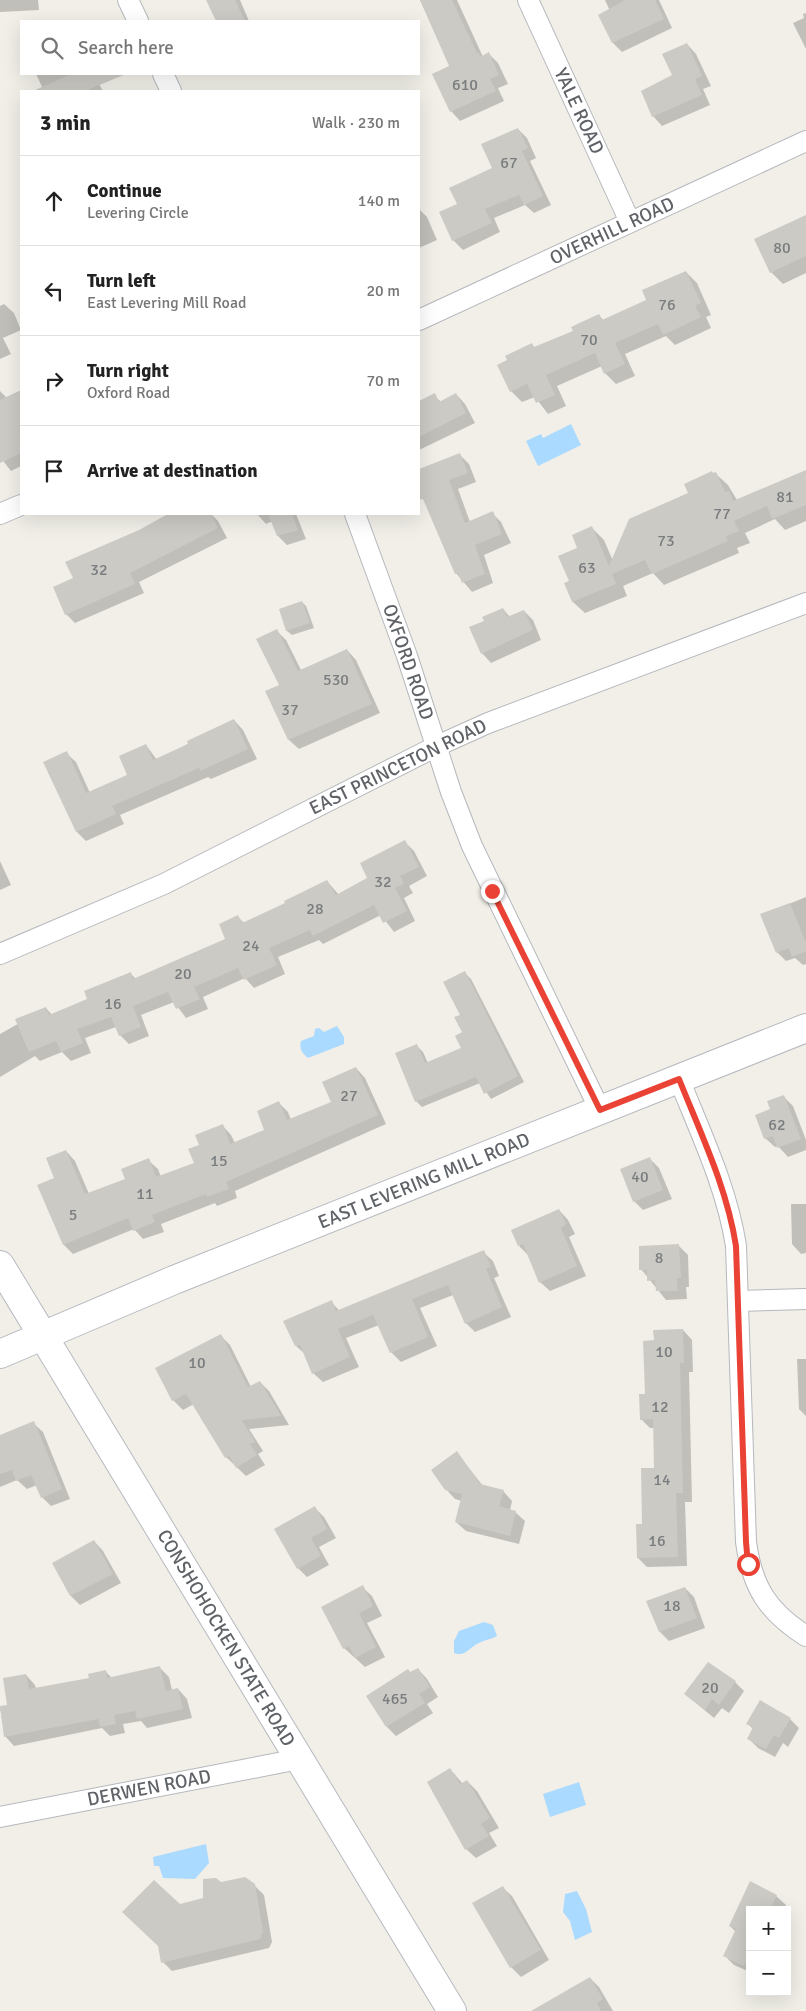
<!DOCTYPE html>
<meta charset="utf-8">
<style>
:root{--surface:#fff;--page:#f2f2f2;--text:#222;--muted:#767676;--line:#e0e0e0}
body{margin:0;font-family:Signika,sans-serif;background:var(--page);color:var(--text)}
.controls{position:absolute;right:15px;bottom:15px;display:grid;overflow:hidden;border-radius:0px;box-shadow:0 5px 20px #0002}
.controls button{width:45px;height:45px;display:grid;place-items:center;padding:0;border:0;border-bottom:1px solid var(--line);background:var(--surface);color:var(--text);font:25px sans-serif}
.stop{position:absolute;width:15px;height:15px;margin:-11px;border:4px solid #ea4335;border-radius:50%;background:#fff}
.stop.end{background:#ea4335;border-color:#fff;box-shadow:0 1px 5px #0008}
.list{margin:0;padding:0;list-style:none}
h2{display:flex;justify-content:space-between;align-items:center;height:65px;margin:0;padding:0 20px;font-size:21px}
h2 small{font-size:16px;font-weight:400;color:var(--muted)}
.list li{display:grid;grid-template-columns:32px 1fr auto;gap:15px;align-items:center;box-sizing:border-box;height:90px;padding:0 20px;border-top:1px solid var(--line)}
.list b{display:block;font-size:19px;white-space:nowrap}
.list p{margin:0;font-size:16px;white-space:nowrap;color:var(--muted)}
.list em{font-size:16px;font-style:normal;color:var(--muted)}
.icon{flex:none;width:28px;height:28px;fill:none;stroke:currentColor;stroke-width:2;stroke-linecap:round;stroke-linejoin:round}
.map{position:relative;flex:none;width:806px;height:2011px;overflow:hidden}
.search{position:absolute;background:var(--surface);box-shadow:0 5px 20px #0002;left:20px;top:20px;width:400px;height:55px;display:flex;align-items:center;gap:12px;box-sizing:border-box;padding:0 18px;border-radius:0px;color:var(--muted);font-size:19px}
.panel{position:absolute;background:var(--surface);box-shadow:0 5px 20px #0002;left:20px;top:90px;width:400px;height:425px;border-radius:0px}
.map>svg:first-child{display:block}
.water{fill:#aadaff}
.shadow{fill:#0003}
.building{fill:#cccac5}
.lines{fill:none;stroke-linecap:round;stroke-linejoin:round}
.street-casing{stroke:#b5b8bc;stroke-width:22}
.secondary-casing{stroke:#b6babf;stroke-width:30}
.street{stroke:#fff;stroke-width:20}
.secondary{stroke:#fff;stroke-width:28}
.route{stroke:#ea4335;stroke-width:6}
.labels{text-anchor:middle;dominant-baseline:central;stroke-width:4;stroke-linejoin:round;paint-order:stroke}
.number-label{font-size:16px;fill:#7a7d7f}
.street-label{font-size:19px;fill:#5f6368;stroke:#fff}
</style>
<div class="map">
<svg width="806" height="2011" viewBox="0 0 806 2011">
<rect width="100%" height="100%" fill="#f1efe8"/>
<!-- water -->
<path class="water" d="M571,424L581,445L538,466L526,441L541,434L543,438Z
M337,1026L344,1037V1044L308,1058C302,1053 299,1049 301,1041L314,1036L315,1029L319,1028L324,1032Z
M484,1622L493,1625L497,1636C490,1640 483,1640 477,1644C468,1649 465,1657 454,1653V1641L459,1631Z
M579,1782L586,1805L550,1817L543,1794Z
M206,1844L209,1863L195,1879L163,1878L159,1866H154L153,1857Z
M577,1891L586,1909L592,1932L575,1940L570,1921L563,1912L565,1894Z"/>
<!-- shadow -->
<path class="shadow" d="M0,0H38L39,10L0,12Z
M208,0H240L249,21H217Z
M420,0H457L483,57L489,54L498,63L508,84L498,88L504,101L460,121L451,111V67Z
M605,0H659L672,28L622,52L613,43L600,16L610,11Z
M806,13V49L793,23L804,18L803,14Z
M687,44L696,54L711,86L703,89L710,105L662,126L653,116Z
M36,74H93L103,91H44Z
M518,129L527,138L536,158L530,161L551,205L534,213L525,205L494,218L500,232L463,250L453,240L458,204L494,169Z
M419,209L427,217L437,240L419,248Z
M806,216V273L783,284L771,272Z
M686,272L697,283L711,315L706,317L711,328L675,345L666,336L625,354L635,376L616,384L605,373L602,366L557,386L566,406L548,414L535,397L522,402L511,391L532,345L535,348L574,331L599,315L604,321L648,301Z
M4,304L14,313L21,330L3,338L11,354L0,359V306Z
M0,391L7,398L21,392V466L11,471L0,457Z
M456,394L465,404L475,423L419,450V403L434,395L441,402Z
M460,455L469,464L476,482L458,489L470,522L492,513L501,522L511,543L484,555L493,583L472,592L456,573L428,506L419,493V470Z
M806,471V521L785,530L775,519L745,533L750,543L737,548L739,553L664,585L653,573L623,586L627,596L585,613L573,602L566,584L571,582L579,549L592,528L604,540L613,561L714,474H716L728,485L737,500Z
M171,514H188L193,520L204,514H211L218,521L227,538L139,582L144,593L75,623L66,614L74,578L140,531Z
M257,514H296L306,539L287,545L278,536L273,521L266,524Z
M302,602L306,606L314,628L292,635L287,631L280,610Z
M503,609L510,617L524,611L533,620L541,640L491,663L482,653L471,628L486,622Z
M277,631L286,640L301,670L347,650L356,660L380,713L299,749L289,740L267,692L280,686Z
M234,720L243,730L257,759L211,779L208,777L120,815L124,824L86,841L77,832L45,763L66,753L76,762L90,793L128,775L146,745L157,760Z
M405,842L414,851L427,876L409,886L413,893L404,898L415,921L394,932L381,915L323,944L319,940L278,957L285,974L254,988L245,978L203,997L208,1009L186,1018L174,1002L141,1015L149,1036L129,1044L120,1035L116,1027L85,1038L91,1053L71,1061L62,1052L40,1061L35,1056L0,1077V1034L46,1008L52,1015L89,1000L130,973L136,979L227,939L238,917L244,923L287,904L327,881L339,895L369,878Z
M0,861L11,885L0,890Z
M806,897V964L803,965L795,958L786,961L777,952L762,915Z
M465,973L471,979L524,1082L491,1099L480,1083L422,1107L416,1101L417,1046L423,1052L428,1063L462,1049L464,1033L461,1015Z
M356,1068L365,1078L386,1124L235,1191L237,1198L217,1206L215,1203L161,1224L164,1232L143,1239L134,1229L73,1254L64,1245L55,1178L66,1151L75,1161L89,1194L127,1179L148,1160L158,1169L161,1177L195,1163L201,1146L222,1125L231,1135L235,1143L266,1130L279,1103L288,1112L291,1120L333,1103Z
M783,1096L793,1106L806,1140V1150L788,1157L778,1146L775,1147L765,1138L772,1110Z
M650,1159L659,1168L672,1199L643,1210L634,1201Z
M791,1204H806V1253L801,1254L792,1244Z
M559,1210L568,1220L575,1234L569,1237L586,1276L550,1291L540,1282L528,1255L519,1246Z
M679,1246L688,1255L689,1287H686L687,1299L666,1300L641,1269Z
M483,1252L493,1261L499,1276L494,1278L511,1317L475,1332L466,1323L453,1295L420,1308L437,1346L401,1362L391,1352L379,1325L346,1338L359,1367L323,1382L313,1373L305,1354L296,1346L331,1302L340,1311Z
M683,1330L692,1340L693,1372H689L692,1502H685L687,1566L647,1567L638,1558L655,1469L654,1428H650L641,1419L655,1341Z
M221,1336L230,1345L251,1387L260,1382L269,1391L289,1425L249,1429L263,1451L258,1454L265,1465L246,1476L226,1457L194,1404L183,1410L173,1400L157,1369Z
M797,1359H806V1416L799,1409Z
M33,1423L43,1432L70,1499L51,1506L42,1497L37,1485L27,1489L17,1480L0,1487V1436Z
M457,1453L483,1486L503,1491L512,1501L510,1510L515,1512L525,1521L519,1544L466,1531L456,1522L462,1501L455,1499L446,1489Z
M315,1508L324,1517L336,1538L319,1547L329,1565L307,1577L298,1568Z
M94,1541L103,1551L121,1583L80,1605L71,1596L54,1563Z
M362,1587L372,1596L382,1616L367,1623L385,1657L365,1667L344,1648Z
M685,1588L694,1597L705,1628L669,1641L660,1632Z
M160,1668L169,1677L172,1690L178,1689L187,1699L192,1718L147,1728L141,1721L123,1724L125,1733L110,1736L102,1728L14,1746L5,1736L0,1708L9,1706L26,1675L35,1685L36,1689L91,1679L105,1671L112,1678Z
M418,1669L427,1679L438,1697L427,1704L433,1713L396,1736L387,1727L410,1674Z
M735,1682L744,1691L729,1713L722,1708L714,1718L685,1694Z
M790,1719L799,1728L788,1747L783,1743L775,1757L758,1748L748,1738L753,1729L748,1724Z
M450,1769L463,1784L467,1781L477,1791L499,1828L489,1833L497,1846L476,1858L466,1849Z
M750,1884L776,1896L786,1905L784,1910H750V1972L734,1965L725,1956L736,1932L730,1926Z
M254,1885L264,1895L272,1942L269,1948L172,1971L163,1962L179,1906Z
M502,1887L512,1896L549,1960L521,1977L511,1967L474,1904Z
M590,1978L599,1987L613,2011H537Z"/>
<!-- building -->
<path class="building" d="M206,0H235L245,21H216Z
M420,0H452L477,53H479L480,57L489,52L499,75L490,79L496,91L450,112L432,74L449,66Z
M625,0H655L664,19L612,43L598,15Z
M687,43L702,76L695,79L702,95L652,117L641,91L672,75L662,54Z
M71,74H126L85,91H33Z
M518,128L528,148L522,151L543,196L524,205L519,195L485,209L492,223L452,241L439,212L457,204L449,188L492,168L481,144Z
M806,215V256L770,273L754,239Z
M686,271L701,303L695,306L701,317L663,335L658,324L615,343L625,364L604,374L595,353L546,375L555,395L536,403L527,384L510,392L497,365L507,360L505,356L532,343L534,347L573,331L571,327L599,314L602,320L646,300L642,290Z
M21,390V453L0,463V400Z
M435,393L439,402L456,393L466,413L419,437V401Z
M460,453L468,473L449,480L465,523L493,511L502,534L475,545L485,574L462,583L458,573L455,574L423,499L419,500V469Z
M806,470V505L772,519L767,506L734,521L739,531L726,536L728,541L652,574L645,560L612,574L616,584L572,602L564,583L569,581L558,556L577,548L572,535L592,526L609,566L629,519L688,493L684,484L712,471L713,473L716,472L725,492L729,491L733,501Z
M168,514H211L218,528L130,573L135,584L65,615L53,587L73,578L65,562L139,530Z
M268,514H292L298,530L277,536Z
M302,601L310,623L286,631L279,609Z
M503,608L507,617L524,610L533,630L481,654L469,627L484,621L482,617Z
M277,629L298,671L347,649L372,704L288,740L265,691L279,685L256,639Z
M234,719L248,749L200,771L199,768L112,806L116,814L76,832L43,762L67,751L86,793L127,775L119,756L146,744L153,760L188,744L187,741Z
M405,840L419,867L400,876L404,884L395,888L407,911L383,923L374,905L313,936L310,930L269,948L277,965L244,980L238,968L194,987L200,999L176,1009L168,992L133,1006L141,1027L119,1036L111,1017L77,1029L83,1043L61,1052L56,1041L29,1052L15,1019L46,1007L49,1015L87,999L84,991L131,972L133,979L225,939L219,924L238,915L242,923L285,903L284,901L327,880L336,895L367,878L360,863Z
M790,903L806,943V951L792,957L789,948L776,953L760,914Z
M465,971L518,1076L484,1094L476,1077L415,1102L395,1053L417,1044L425,1063L461,1048L455,1036L462,1032L454,1017L460,1015L443,982Z
M356,1067L378,1115L226,1182L229,1189L207,1197L206,1194L152,1215L155,1222L133,1231L128,1218L63,1245L37,1185L54,1178L46,1158L66,1150L85,1194L125,1179L121,1169L149,1158L156,1177L194,1163L188,1149L199,1145L195,1135L223,1124L230,1144L264,1130L257,1111L279,1101L287,1120L331,1102L322,1082Z
M784,1095L801,1139L777,1148L773,1136L764,1139L755,1115L770,1109L767,1101Z
M650,1157L663,1190L633,1202L620,1169Z
M559,1209L566,1224L561,1228L577,1266L539,1283L523,1244L518,1246L511,1230Z
M679,1244L681,1278H677L678,1291H656L655,1280L647,1281V1270H639V1246Z
M484,1250L491,1267L486,1269L502,1307L465,1324L448,1285L412,1299L428,1337L390,1353L373,1315L338,1329L350,1357L312,1374L300,1345L295,1346L283,1321L332,1300L336,1311Z
M683,1329L684,1363H680L683,1493H676L678,1557L637,1558L636,1524H642L641,1468H654L653,1419L640,1420L639,1394H645L643,1341L654,1340L653,1330Z
M221,1334L248,1387L260,1381L281,1416L242,1420L255,1442L250,1444L257,1455L236,1468L229,1456L225,1458L186,1394L172,1401L155,1368Z
M34,1421L62,1489L41,1498L31,1475L16,1481L12,1470L0,1474V1435Z
M457,1451L480,1484L504,1490L499,1506L516,1511L510,1536L455,1522L462,1494L445,1490L431,1470Z
M315,1506L327,1529L311,1538L321,1556L297,1569L274,1529Z
M94,1540L113,1574L70,1596L52,1563Z
M363,1585L373,1606L359,1613L376,1647L355,1658L349,1646L343,1649L321,1607Z
M685,1587L697,1618L659,1632L646,1601Z
M708,1662L736,1681L719,1705L712,1699L705,1710L684,1694Z
M160,1666L166,1691L178,1688L183,1709L137,1719L135,1711L114,1715L116,1724L100,1727L98,1719L4,1737L0,1706L7,1705L3,1678L26,1674L29,1689L89,1678L88,1674L106,1670L107,1678Z
M418,1668L430,1687L419,1694L425,1703L386,1727L366,1696L408,1669L410,1672Z
M760,1700L791,1718L779,1738L774,1735L766,1749L747,1739L753,1727L746,1724Z
M450,1768L460,1784L467,1780L490,1818L481,1824L489,1836L465,1850L427,1782Z
M245,1877L255,1884L263,1932L260,1939L161,1963L158,1946L122,1912L154,1880L180,1904L203,1898V1879L216,1878L221,1882Z
M750,1881L777,1895L770,1910H750V1954L744,1966L723,1956L736,1929L729,1926Z
M503,1886L541,1950L510,1968L472,1903Z
M590,1977L603,1999L597,2003L601,2011H531Z"/>
<g class="lines">
<!-- street casing -->
<g class="street-casing">
<path id="street" d="M128,0L138,21
M528,0L630,222
M163,74L171,91
M419,320L806,141
M0,514L21,505
M355,514L407,656L451,792L472,846L600,1110
M0,954L164,884L437,746L488,723L806,603
M679,1079C701,1134 727,1188 736,1246L746,1542C752,1587 768,1612 806,1636
M738,1301L806,1299
M0,1817L299,1759"/>
</g>
<!-- secondary casing -->
<g class="secondary-casing">
<path id="secondary" d="M0,1265L452,2011
M0,1354L174,1280L806,1028"/>
</g>
<!-- street -->
<use href="#street" class="street"/>
<!-- secondary -->
<use href="#secondary" class="secondary"/>
</g>
<g class="lines">
<!-- route -->
<path class="route" d="M492,891L600,1110L679,1079C701,1134 727,1188 736,1246L746,1542L748,1564"/>
</g>
<g class="labels">
<!-- number labels -->
<g class="number-label">
<text x="465" y="85">610</text>
<text x="509" y="163">67</text>
<text x="782" y="248">80</text>
<text x="667" y="305">76</text>
<text x="589" y="340">70</text>
<text x="785" y="497">81</text>
<text x="722" y="514">77</text>
<text x="666" y="541">73</text>
<text x="587" y="568">63</text>
<text x="99" y="570">32</text>
<text x="336" y="680">530</text>
<text x="290" y="710">37</text>
<text x="383" y="882">32</text>
<text x="315" y="909">28</text>
<text x="251" y="946">24</text>
<text x="183" y="974">20</text>
<text x="113" y="1004">16</text>
<text x="349" y="1096">27</text>
<text x="777" y="1125">62</text>
<text x="219" y="1161">15</text>
<text x="640" y="1177">40</text>
<text x="145" y="1194">11</text>
<text x="73" y="1215">5</text>
<text x="659" y="1258">8</text>
<text x="664" y="1352">10</text>
<text x="197" y="1363">10</text>
<text x="660" y="1407">12</text>
<text x="662" y="1480">14</text>
<text x="657" y="1541">16</text>
<text x="672" y="1606">18</text>
<text x="710" y="1688">20</text>
<text x="395" y="1699">465</text>
</g>
<!-- street labels -->
<g class="street-label">
<text transform="translate(579 111) rotate(65)">YALE ROAD</text>
<text transform="translate(612 231) rotate(-25)">OVERHILL ROAD</text>
<text transform="translate(408 662) rotate(71)">OXFORD ROAD</text>
<text transform="translate(398 767) rotate(-26)">EAST PRINCETON ROAD</text>
<text transform="translate(424 1181) rotate(-22)">EAST LEVERING MILL ROAD</text>
<text transform="translate(226 1638) rotate(59)">CONSHOHOCKEN STATE ROAD</text>
<text transform="translate(149 1788) rotate(-11)">DERWEN ROAD</text>
</g>
</g>
</svg>
<div class="controls">
<button>+</button>
<button>−</button>
</div>
<div class="stop" style="left:748px;top:1564px"></div>
<div class="stop end" style="left:492px;top:891px"></div>
<div class="search"><svg class="icon" aria-label="search" viewBox="0 0 24 24"><circle cx="10" cy="10" r="6"/><path d="M15 15l6 6"/></svg>Search here</div>
<section class="panel">
<h2>3 min<small>Walk · 230 m</small></h2>
<ul class="list">
<li><svg class="icon" aria-label="ahead" viewBox="0 0 24 24"><path d="M12 20V5M6 11l6-6 6 6"/></svg><div><b>Continue</b><p>Levering Circle</p></div><em>140 m</em></li>
<li><svg class="icon" aria-label="left" viewBox="0 0 24 24"><path d="M17 20v-9H6M10 6l-5 5 5 5"/></svg><div><b>Turn left</b><p>East Levering Mill Road</p></div><em>20 m</em></li>
<li><svg class="icon" aria-label="right" viewBox="0 0 24 24"><path d="M7 20v-9h11M14 6l5 5-5 5"/></svg><div><b>Turn right</b><p>Oxford Road</p></div><em>70 m</em></li>
<li><svg class="icon" aria-label="arrive" viewBox="0 0 24 24"><path d="M6 21V4h12l-3 4 3 4H6"/></svg><div><b>Arrive at destination</b></div></li>
</ul>
</section>
</div>
